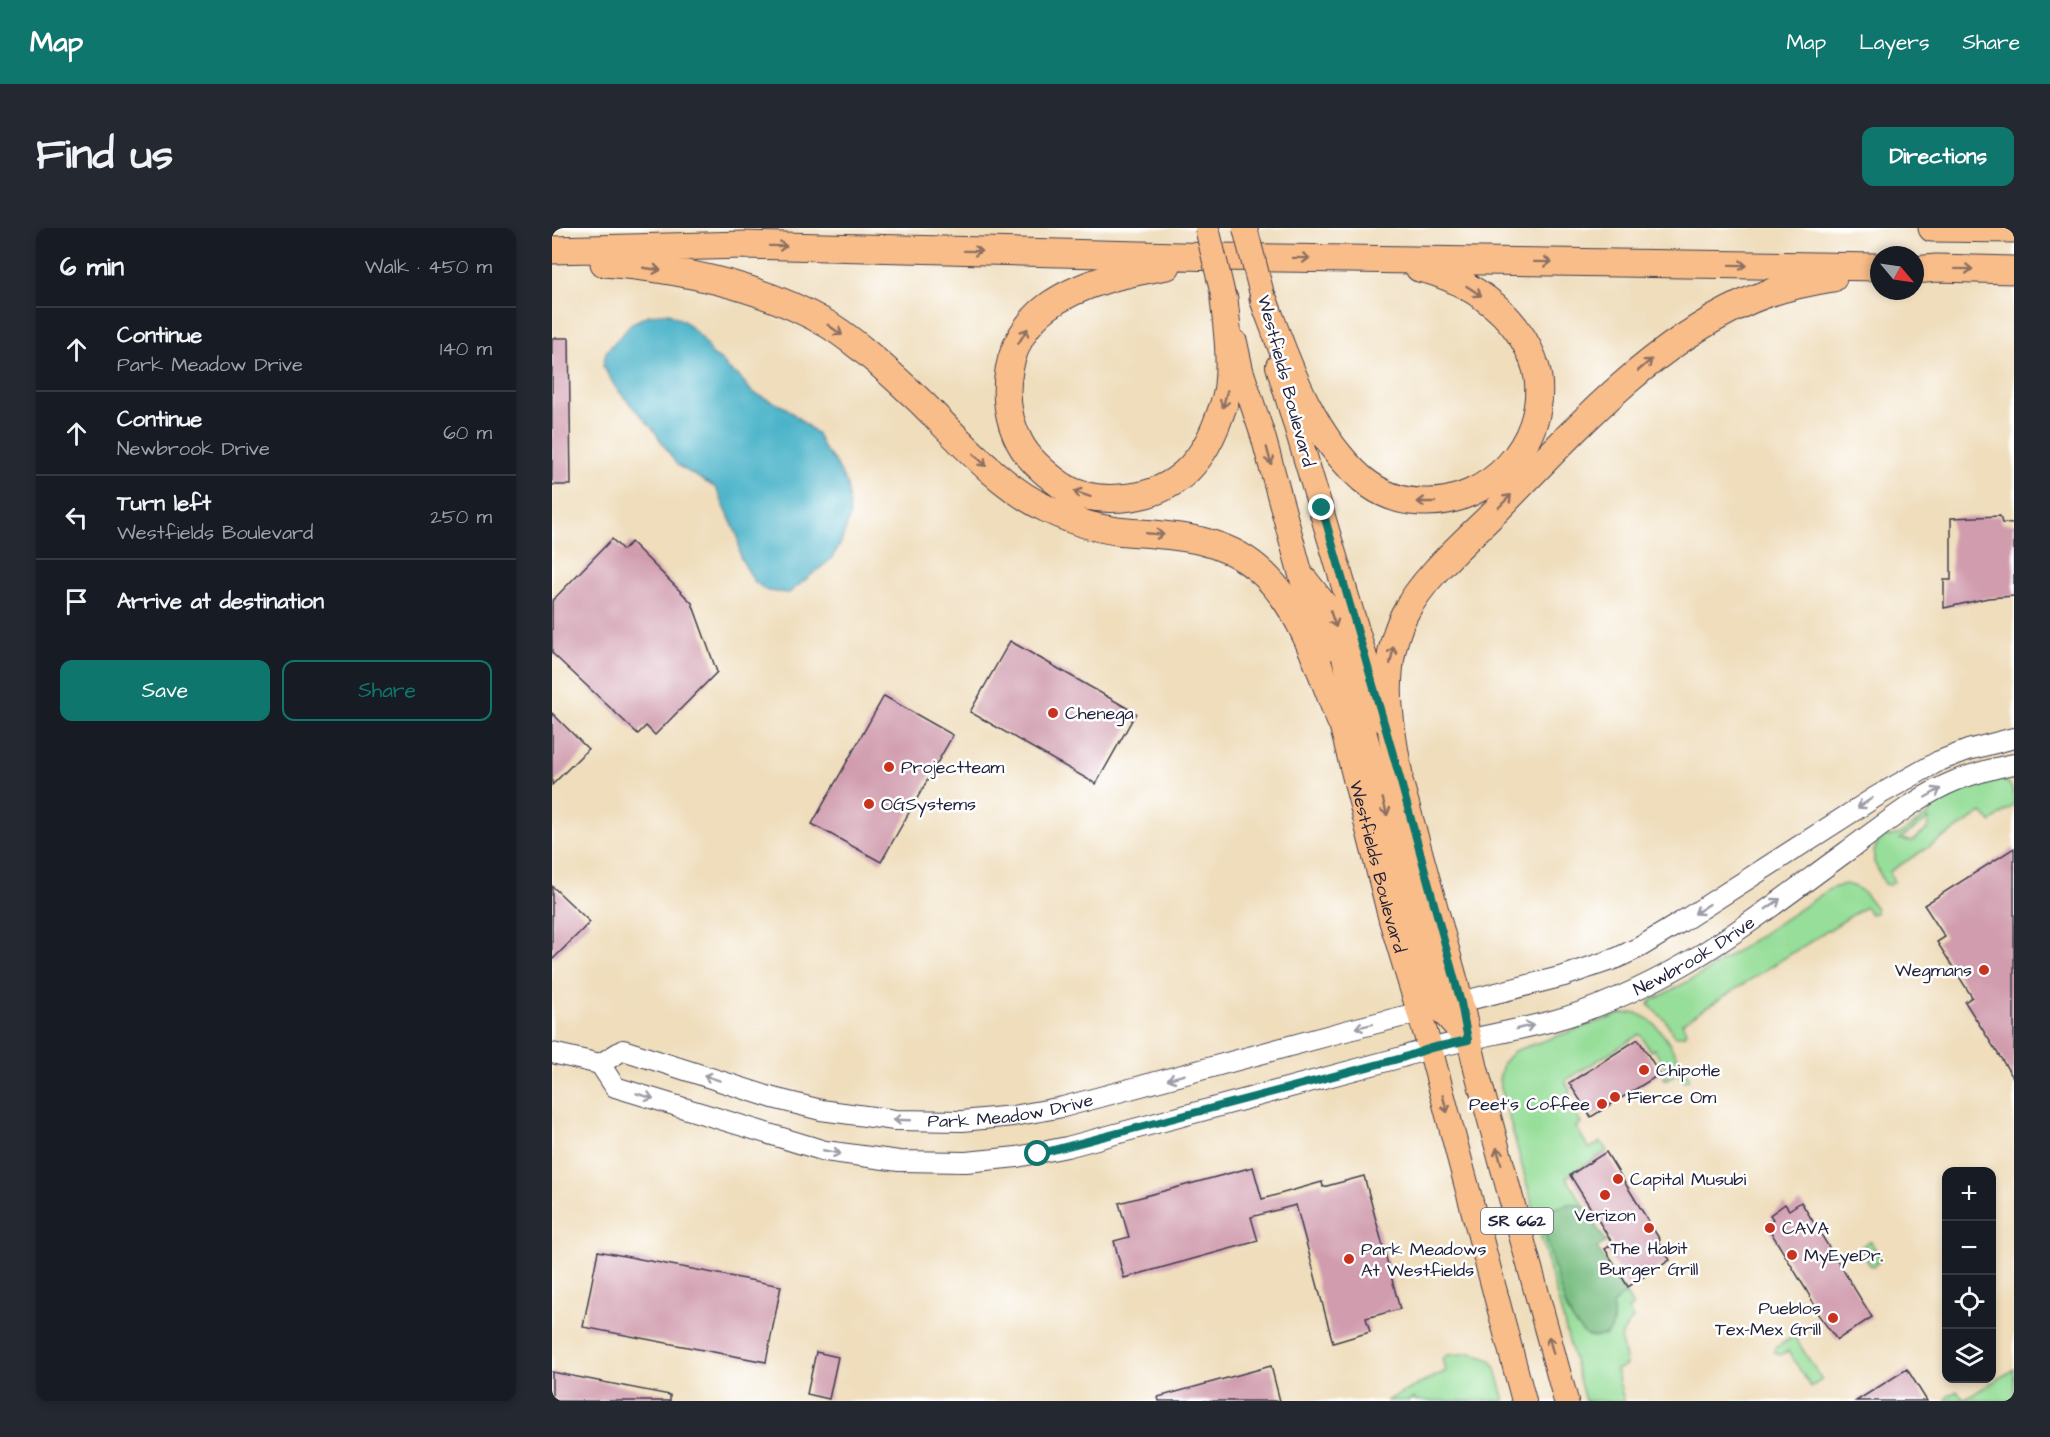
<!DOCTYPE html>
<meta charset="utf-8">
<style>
:root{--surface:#171b24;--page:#242831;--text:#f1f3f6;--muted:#9ea1a6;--line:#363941;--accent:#0f766e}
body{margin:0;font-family:"Architects Daughter",sans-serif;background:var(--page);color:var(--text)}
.controls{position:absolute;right:18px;bottom:18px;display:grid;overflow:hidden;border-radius:12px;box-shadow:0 3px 9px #0003}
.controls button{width:54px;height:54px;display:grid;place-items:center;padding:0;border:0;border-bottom:2px solid var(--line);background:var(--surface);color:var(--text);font:30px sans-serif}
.compass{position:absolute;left:1318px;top:18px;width:54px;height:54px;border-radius:50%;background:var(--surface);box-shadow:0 3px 9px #0003;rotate:119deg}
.stop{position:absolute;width:18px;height:18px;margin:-14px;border:4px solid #0f766e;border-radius:50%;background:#fff}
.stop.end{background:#0f766e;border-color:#fff;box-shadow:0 2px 6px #0008}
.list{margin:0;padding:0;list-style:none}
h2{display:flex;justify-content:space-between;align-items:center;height:78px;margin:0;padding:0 24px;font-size:26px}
h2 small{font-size:20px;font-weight:400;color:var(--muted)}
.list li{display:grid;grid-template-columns:39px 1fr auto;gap:18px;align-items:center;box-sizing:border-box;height:84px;padding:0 24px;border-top:2px solid var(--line)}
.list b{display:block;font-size:22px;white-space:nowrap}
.list p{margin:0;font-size:20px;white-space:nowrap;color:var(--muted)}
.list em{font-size:20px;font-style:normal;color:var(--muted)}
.actions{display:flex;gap:12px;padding:18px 24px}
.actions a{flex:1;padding:14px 0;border:2px solid var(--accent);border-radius:12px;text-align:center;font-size:21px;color:var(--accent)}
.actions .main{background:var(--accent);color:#fff}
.icon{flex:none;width:33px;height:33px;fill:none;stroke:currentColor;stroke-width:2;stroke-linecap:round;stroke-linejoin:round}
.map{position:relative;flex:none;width:1462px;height:1173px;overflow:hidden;border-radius:12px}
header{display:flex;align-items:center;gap:36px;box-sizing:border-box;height:84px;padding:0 30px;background:var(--accent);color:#fff}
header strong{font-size:28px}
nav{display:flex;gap:33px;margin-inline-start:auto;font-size:21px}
.intro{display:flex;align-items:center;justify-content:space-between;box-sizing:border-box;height:144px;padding:0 36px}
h1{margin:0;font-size:42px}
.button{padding:15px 27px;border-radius:12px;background:var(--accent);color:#fff;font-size:21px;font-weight:700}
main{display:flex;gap:36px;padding:0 36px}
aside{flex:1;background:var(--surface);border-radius:12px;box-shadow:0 3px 9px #0003}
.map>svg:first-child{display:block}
.green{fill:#96de99;stroke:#5c806a;stroke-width:1.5;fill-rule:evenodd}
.forest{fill:#78bd81;stroke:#4d705e;stroke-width:1.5}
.water{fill:#4bb4c9;stroke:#366b82;stroke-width:1.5}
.building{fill:#d09cae}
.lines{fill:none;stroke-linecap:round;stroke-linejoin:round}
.minor-casing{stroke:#413e4e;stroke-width:22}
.major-casing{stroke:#413e4e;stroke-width:26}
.highway-casing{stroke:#413e4e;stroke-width:29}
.minor{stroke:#fff;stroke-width:20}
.major{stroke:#f8bd89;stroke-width:24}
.highway{stroke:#f8bd89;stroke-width:27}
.major-bridge-casing{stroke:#413e4e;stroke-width:26;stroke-linecap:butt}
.major-bridge{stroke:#f8bd89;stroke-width:24}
.oneway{stroke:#8d7062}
.oneway2{stroke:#9c9ca7}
.route{stroke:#0f766e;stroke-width:8}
.poi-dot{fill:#c8321e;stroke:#fff;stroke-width:2}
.labels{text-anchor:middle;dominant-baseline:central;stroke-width:5;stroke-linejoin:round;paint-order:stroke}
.shield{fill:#fff;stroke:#646476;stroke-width:1.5}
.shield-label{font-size:16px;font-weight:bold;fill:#22223b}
.street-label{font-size:18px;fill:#22223b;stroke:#fff}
.poi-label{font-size:18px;fill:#22223b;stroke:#fff;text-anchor:start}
</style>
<header>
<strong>Map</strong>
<nav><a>Map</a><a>Layers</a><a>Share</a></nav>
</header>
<div class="intro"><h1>Find us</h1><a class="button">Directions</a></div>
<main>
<aside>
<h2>6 min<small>Walk · 450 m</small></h2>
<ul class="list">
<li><svg class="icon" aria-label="ahead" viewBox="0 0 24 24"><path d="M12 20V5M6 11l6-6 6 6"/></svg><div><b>Continue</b><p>Park Meadow Drive</p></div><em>140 m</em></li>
<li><svg class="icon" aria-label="ahead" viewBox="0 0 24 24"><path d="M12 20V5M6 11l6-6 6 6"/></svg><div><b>Continue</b><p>Newbrook Drive</p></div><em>60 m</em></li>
<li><svg class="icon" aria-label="left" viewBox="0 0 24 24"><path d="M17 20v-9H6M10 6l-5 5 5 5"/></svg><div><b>Turn left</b><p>Westfields Boulevard</p></div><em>250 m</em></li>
<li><svg class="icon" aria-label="arrive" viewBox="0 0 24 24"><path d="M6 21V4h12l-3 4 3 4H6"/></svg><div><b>Arrive at destination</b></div></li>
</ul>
<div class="actions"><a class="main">Save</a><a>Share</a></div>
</aside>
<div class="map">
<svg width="1462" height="1173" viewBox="0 0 1462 1173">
<rect width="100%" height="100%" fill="#fff"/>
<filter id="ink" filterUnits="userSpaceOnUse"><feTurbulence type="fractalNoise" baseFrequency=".0167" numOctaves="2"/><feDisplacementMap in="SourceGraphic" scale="12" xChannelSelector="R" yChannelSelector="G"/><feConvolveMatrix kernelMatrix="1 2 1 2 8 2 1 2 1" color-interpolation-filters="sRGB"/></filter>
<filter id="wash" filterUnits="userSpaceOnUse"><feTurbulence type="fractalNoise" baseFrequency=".008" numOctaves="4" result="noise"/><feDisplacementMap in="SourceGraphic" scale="24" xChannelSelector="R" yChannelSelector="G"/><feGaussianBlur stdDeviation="1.35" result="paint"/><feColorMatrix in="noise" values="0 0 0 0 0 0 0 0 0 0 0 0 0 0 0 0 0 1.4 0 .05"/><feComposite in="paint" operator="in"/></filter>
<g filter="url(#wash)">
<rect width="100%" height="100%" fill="#efddbb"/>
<!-- green -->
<path class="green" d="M1446,550C1461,554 1462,564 1462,577L1439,594L1430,585L1337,644L1342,654L1338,657L1333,656L1322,634V624L1325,615L1334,609L1349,606L1377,586L1384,573L1417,558ZM1377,591L1376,601L1360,613L1348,611Z
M1293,656C1309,658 1316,669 1324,681V685L1319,686L1313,679L1130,795L1134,803L1133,807L1123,808L1113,792L1098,778L1097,776L1099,773L1150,746L1278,661Z
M1083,785C1108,790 1124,829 1137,849L1136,852L1132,853L1125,845L1113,852L1111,849L1117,844L1102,821L1098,823L1088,806L1014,852V855L1018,862L1016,864L1020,870L1016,873L1029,895L1024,899L1037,921L1049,914L1055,923L1014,949L1032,978L1017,976L989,991L1015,1084L1020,1089L1022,1096L1053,1108C1064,1098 1061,1090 1061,1077L1068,1069L1074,1066L1081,1078L1076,1081L1081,1091C1062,1112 1071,1112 1074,1137L1064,1142L1072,1173H1033L947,852L951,835L962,823L1069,786Z
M1316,1014H1319L1329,1031L1322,1038L1318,1037L1308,1020Z
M1241,1109L1244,1111L1270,1152L1259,1159L1236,1123L1228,1127L1222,1124L1223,1120Z
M920,1125L938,1132L943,1138L953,1173H864L862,1170L856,1173H834L894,1143L890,1131L895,1127Z
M1462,1141V1172L1460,1173L1394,1172L1396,1168L1405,1163L1412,1172Z"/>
<!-- forest -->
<path class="forest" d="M1017,976L1032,978L1054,1014L1045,1020L1074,1066L1068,1069L1061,1077C1061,1088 1065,1104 1050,1108C1042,1110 1035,1109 1029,1103C1010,1087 997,1017 989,991L1000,981Z"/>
<!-- water -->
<path class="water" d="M117,85L133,94L150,110L160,127L170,133L177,142L187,148L200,164L234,180L265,206L272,221L283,234L295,257L298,288L289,315L279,331L237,365L215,363L202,353L188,329L186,309L164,260L125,237L101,201L64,160L51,138L54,124L80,95L97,87Z"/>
<g id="blocks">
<!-- building -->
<path class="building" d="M0,110H17L19,257H0Z
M1448,288L1450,295L1462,296V368L1436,370L1392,380V352H1399V290Z
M60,311L71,322L79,314L140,375L165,444L103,507L94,498L86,506L0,425V373Z
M458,413L584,485L544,556L418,484Z
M332,468L401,507L329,634L260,596Z
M0,485L36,521L0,557Z
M1462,620V851L1413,774L1420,769L1385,714L1393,709L1372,677Z
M0,658L38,694L0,732Z
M1086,811L1108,846L1039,889L1017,855Z
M1054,924L1108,1012L1106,1014L1118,1032L1076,1059L1053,1021L1061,1016L1018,947Z
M701,939L710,971L770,954L771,959L812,948L848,1081L814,1090L818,1104L781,1115L744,977L699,989L706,1013L572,1050L562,1013L577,1009L567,975Z
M1249,974L1320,1089L1285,1112L1265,1085L1266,1083L1253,1060L1214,996L1221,991L1218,987L1233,976L1237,982Z
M46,1023L229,1058L214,1134L31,1099Z
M264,1124L286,1129L277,1171L255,1166Z
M719,1138L728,1173H607L606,1169Z
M1355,1141L1375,1173H1304Z
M0,1144L118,1167V1173H0Z"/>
</g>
</g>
<g filter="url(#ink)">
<use href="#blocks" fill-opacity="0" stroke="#413e4e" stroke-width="1.5"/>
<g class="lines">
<!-- minor casing -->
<g class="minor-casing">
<g id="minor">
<path id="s1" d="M0,825L48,836L71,822L221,870L269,882L343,892L410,893L461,888L511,879L801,801L1012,748L1065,730L1088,719L1129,694L1325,568L1387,533L1416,522L1462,510"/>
<path id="s2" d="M48,836L63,859L273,923L347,933L414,934L465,929L515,919L850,829C899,813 950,806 1000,793C1048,780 1095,758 1138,733C1192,701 1243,661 1294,624C1329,599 1365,568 1405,552C1424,545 1442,540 1462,536"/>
</g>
</g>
<!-- major casing -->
<g class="major-casing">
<g id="major">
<path d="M683,114L689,142L711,208L770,424"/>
<path d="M726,138L832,493"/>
<path d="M754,352L780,385L887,780L916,812"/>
<path id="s3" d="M783,472L839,692L878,820L972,1173"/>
<path d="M842,529L904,754L924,841L1014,1173"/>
</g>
</g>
<!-- highway casing -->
<g class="highway-casing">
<path id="highway" d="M1380,0L1462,1
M0,22L192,17L669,29L1327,39
M52,35C130,41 209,57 277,97C310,118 340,147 369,174C407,211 445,257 495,281C516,291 541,300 565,303C614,308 665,306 705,340C750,378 766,439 788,492
M615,38C575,45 529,54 495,79C454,110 444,170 468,215C477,232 494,246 509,257C529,271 556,272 579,269C625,263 651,233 666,192C670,181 675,170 676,157C679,129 675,100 672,71
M1363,42L1384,40L1462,42
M711,70C735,133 757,204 810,251C828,266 849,274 872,274C937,276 994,216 986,150C982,123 964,96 943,78C920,59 895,46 867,40
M847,547C837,494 827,439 852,387C870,350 915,312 945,282C1019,206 1092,122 1190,76C1218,62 1250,55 1281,50"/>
</g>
<!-- minor -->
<use href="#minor" class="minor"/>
<!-- major -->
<use href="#major" class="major"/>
<!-- highway -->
<use href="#highway" class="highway"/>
<!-- major-bridge casing -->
<g class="major-bridge-casing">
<path id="major-bridge" d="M655,0L672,71
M693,0L711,70"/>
</g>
<!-- major-bridge -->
<use href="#major-bridge" class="major-bridge"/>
</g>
<!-- one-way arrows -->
<defs><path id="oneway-shaft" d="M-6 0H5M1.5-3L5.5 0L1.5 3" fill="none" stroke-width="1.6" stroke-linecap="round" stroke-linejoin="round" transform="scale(1.5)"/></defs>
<g class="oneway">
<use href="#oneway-shaft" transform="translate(226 18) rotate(1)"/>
<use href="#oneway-shaft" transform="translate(421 23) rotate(1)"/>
<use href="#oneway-shaft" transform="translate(749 30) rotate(1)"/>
<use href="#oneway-shaft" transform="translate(991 34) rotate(1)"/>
<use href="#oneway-shaft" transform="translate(1186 37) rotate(1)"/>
<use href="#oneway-shaft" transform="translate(100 41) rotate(8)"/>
<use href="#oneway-shaft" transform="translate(1412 41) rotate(1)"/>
<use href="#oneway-shaft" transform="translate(922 63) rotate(33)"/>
<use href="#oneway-shaft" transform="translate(283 102) rotate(35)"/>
<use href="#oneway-shaft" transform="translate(471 108) rotate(-58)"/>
<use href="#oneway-shaft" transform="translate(1093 137) rotate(-40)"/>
<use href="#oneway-shaft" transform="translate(673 171) rotate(105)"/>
<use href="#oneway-shaft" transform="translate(717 228) rotate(75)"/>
<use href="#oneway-shaft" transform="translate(428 232) rotate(44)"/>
<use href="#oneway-shaft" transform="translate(530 266) rotate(-161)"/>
<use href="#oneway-shaft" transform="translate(953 273) rotate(-46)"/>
<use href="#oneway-shaft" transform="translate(874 274) rotate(180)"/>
<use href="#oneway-shaft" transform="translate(603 306) rotate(5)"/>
<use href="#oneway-shaft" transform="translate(781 391) rotate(71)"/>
<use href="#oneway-shaft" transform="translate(840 427) rotate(-78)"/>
<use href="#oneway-shaft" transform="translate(833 579) rotate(75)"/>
<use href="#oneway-shaft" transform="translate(893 876) rotate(75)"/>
<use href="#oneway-shaft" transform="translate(947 928) rotate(-105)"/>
<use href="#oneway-shaft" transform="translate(999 1117) rotate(-105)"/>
</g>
<g class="oneway2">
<use href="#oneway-shaft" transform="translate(1381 565) rotate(-30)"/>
<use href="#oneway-shaft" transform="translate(1313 575) rotate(147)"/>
<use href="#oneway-shaft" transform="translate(1221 676) rotate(-35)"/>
<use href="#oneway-shaft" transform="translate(1150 681) rotate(147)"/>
<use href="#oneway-shaft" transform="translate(812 798) rotate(168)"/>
<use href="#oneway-shaft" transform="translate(973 799) rotate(-13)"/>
<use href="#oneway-shaft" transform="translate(624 849) rotate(165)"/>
<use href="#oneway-shaft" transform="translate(160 850) rotate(-162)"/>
<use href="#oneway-shaft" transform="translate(93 868) rotate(17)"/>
<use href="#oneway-shaft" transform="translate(350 892) rotate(-178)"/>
<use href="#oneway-shaft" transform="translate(280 924) rotate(11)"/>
</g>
</g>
<g class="lines" filter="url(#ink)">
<!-- route -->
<path class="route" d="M486,926L850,830L879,820L916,812L909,775L847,547L770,280"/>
</g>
<!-- markers -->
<g class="poi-dot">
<circle cx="501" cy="485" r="6"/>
<circle cx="337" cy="539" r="6"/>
<circle cx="317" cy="576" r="6"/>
<circle cx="1432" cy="742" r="6"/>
<circle cx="1092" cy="842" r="6"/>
<circle cx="1063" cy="869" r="6"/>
<circle cx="1050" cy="876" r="6"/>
<circle cx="1066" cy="951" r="6"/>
<circle cx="1053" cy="967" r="6"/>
<circle cx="1097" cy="1000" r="6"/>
<circle cx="1218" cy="1000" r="6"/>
<circle cx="1240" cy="1027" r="6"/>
<circle cx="797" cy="1031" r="6"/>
<circle cx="1281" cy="1090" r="6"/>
</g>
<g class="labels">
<!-- shield labels -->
<rect class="shield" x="929" y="980" width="72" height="26" rx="4.5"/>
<g class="shield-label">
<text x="965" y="993">SR 662</text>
</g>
<!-- street labels -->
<g class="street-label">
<text transform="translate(734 153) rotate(75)">Westfields Boulevard</text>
<text stroke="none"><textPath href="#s3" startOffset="172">Westfields Boulevard</textPath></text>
<text stroke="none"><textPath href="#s2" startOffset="1149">Newbrook Drive</textPath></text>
<text stroke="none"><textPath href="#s1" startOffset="474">Park Meadow Drive</textPath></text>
</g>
<!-- poi labels -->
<g class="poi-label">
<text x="513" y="485">Chenega</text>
<text x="349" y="539">Projectteam</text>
<text x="329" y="576">OGSystems</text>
<text x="1420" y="742" text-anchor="end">Wegmans</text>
<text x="1104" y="842">Chipotle</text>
<text x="1075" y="869">Fierce Om</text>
<text x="1038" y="876" text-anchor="end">Peet's Coffee</text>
<text x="1078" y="951">Capital Musubi</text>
<text x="1053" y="987" text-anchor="middle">Verizon</text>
<text x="1230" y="1000">CAVA</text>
<text x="1097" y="1020" text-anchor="middle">The Habit<tspan x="1097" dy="21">Burger Grill</tspan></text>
<text x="809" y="1021">Park Meadows<tspan x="809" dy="21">At Westfields</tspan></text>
<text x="1252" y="1027">MyEyeDr.</text>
<text x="1269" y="1080" text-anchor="end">Pueblos<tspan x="1269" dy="21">Tex-Mex Grill</tspan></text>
</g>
</g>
</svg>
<div class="controls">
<button>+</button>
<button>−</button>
<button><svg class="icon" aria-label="locate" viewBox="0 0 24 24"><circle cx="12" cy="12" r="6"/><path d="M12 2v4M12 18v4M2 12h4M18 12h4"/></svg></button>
<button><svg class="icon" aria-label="layers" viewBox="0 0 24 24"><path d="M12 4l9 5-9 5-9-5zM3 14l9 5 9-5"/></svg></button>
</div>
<svg class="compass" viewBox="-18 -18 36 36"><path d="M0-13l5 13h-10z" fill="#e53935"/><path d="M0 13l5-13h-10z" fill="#9ea1a6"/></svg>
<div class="stop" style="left:486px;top:926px"></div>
<div class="stop end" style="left:770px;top:280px"></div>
</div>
</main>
